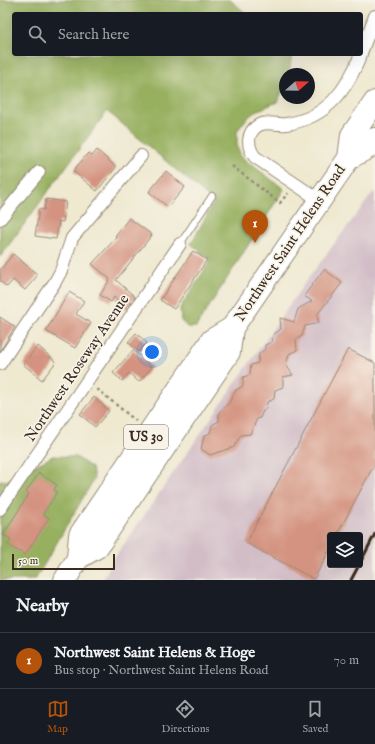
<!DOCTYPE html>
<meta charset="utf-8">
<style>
:root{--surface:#171b24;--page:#20242c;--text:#f1f3f6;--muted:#9ea1a6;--line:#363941;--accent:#b45309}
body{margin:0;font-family:"IM FELL English",serif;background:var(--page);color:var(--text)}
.controls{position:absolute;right:12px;bottom:12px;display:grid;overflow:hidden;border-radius:4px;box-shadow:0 4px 16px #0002}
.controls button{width:36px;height:36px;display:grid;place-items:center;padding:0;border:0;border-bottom:1px solid var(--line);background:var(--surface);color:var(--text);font:20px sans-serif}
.compass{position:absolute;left:279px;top:68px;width:36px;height:36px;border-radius:50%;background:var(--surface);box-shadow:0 4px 16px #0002;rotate:70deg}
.scale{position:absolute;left:12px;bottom:10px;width:103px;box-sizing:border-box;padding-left:4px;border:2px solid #3b2a1e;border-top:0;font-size:11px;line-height:14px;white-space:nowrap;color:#3b2a1e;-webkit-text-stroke:3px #f7f3e8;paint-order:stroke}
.you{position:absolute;left:152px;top:352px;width:14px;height:14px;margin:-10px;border:3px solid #fff;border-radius:50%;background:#1a73e8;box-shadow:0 0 0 6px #1a73e833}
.badge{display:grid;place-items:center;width:26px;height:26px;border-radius:50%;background:var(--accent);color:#fff;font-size:13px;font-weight:700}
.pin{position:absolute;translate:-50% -33px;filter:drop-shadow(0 1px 2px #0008)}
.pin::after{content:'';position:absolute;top:21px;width:14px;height:12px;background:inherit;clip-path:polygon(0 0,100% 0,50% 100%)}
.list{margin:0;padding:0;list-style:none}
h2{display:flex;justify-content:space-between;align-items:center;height:52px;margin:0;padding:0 16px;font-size:17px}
h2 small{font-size:13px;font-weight:400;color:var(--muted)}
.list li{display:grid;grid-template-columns:26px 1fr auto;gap:12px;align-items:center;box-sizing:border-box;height:56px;padding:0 16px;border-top:1px solid var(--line)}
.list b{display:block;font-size:15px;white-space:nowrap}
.list p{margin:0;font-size:13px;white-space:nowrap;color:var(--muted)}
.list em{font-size:13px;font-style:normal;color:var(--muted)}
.icon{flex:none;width:22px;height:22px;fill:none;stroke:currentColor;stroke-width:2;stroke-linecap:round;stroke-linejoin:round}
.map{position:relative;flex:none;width:375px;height:580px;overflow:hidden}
.search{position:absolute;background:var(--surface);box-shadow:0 4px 16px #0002;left:12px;right:12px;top:12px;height:44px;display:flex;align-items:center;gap:10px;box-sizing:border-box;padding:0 14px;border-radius:4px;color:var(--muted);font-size:15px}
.sheet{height:108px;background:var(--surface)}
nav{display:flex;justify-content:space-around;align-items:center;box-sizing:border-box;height:56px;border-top:1px solid var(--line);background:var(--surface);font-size:11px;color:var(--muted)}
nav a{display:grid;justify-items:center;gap:2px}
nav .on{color:var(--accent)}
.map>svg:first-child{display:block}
.industrial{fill:#d2bdc7;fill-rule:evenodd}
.forest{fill:#97b061;stroke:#696d40}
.building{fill:#d49380}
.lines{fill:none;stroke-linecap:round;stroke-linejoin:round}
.lane-casing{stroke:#958a77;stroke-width:8}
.street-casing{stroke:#958a77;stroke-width:14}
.highway-casing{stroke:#958a77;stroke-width:24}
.path{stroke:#958a77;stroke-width:2.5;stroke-dasharray:3 3;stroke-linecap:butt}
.lane{stroke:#fff;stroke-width:6}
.street{stroke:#fff;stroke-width:12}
.highway{stroke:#fff;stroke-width:22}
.rail{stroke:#3b2a1e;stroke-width:3}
.labels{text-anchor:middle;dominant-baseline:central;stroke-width:3.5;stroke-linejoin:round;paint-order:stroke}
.shield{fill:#f7f3e8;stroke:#73665b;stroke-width:1}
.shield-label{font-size:14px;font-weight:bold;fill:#3b2a1e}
.street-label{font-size:15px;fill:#3b2a1e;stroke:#f7f3e8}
</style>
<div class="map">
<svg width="375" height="580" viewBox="0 0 375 580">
<rect width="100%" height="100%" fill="#f7f3e8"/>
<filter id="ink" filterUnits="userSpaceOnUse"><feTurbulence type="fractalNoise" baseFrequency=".025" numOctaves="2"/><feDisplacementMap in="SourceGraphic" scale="8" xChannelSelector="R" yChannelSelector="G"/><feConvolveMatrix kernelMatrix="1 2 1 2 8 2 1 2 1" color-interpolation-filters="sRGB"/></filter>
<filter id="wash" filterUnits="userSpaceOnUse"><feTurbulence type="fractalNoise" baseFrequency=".012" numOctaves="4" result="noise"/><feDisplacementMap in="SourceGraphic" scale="16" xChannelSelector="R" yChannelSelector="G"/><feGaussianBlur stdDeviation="0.9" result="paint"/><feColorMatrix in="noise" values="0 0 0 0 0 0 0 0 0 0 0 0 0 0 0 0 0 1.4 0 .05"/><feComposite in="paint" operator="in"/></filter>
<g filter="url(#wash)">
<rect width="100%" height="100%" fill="#efe9d0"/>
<!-- industrial -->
<path class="industrial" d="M375,190V580H103L113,560L304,284ZM330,535H360V565H330Z"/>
<!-- forest -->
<path class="forest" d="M0,0H230L247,14H14V54H292L289,74H285V86L277,102L256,111L247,118L237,131V145L241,157L284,189L196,327H187L181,321L180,308L211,260L191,244L214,202L107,111L0,257Z
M53,456L76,457L92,468L94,479L35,580H0V480L6,481Z"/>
<g id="blocks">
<!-- building -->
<path class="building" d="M97,150L116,167L97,191L73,171L88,153L92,156Z
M166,171L185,187L168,207L149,192Z
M46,199L66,202L63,222L59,221L56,239L35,236L39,209L44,210Z
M129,218L152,235L116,280L135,297L127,309L114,297L111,302L100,295L110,279L92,264L117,237L115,236Z
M193,251L207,260L174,309L160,300Z
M13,254L38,275L25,290L13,280L7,287L0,281V270Z
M324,269L342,283L317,315L319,323L305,326L302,336L296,340L297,350L289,354L286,365L293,375L283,377V387L275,390L274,399L267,402L266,409L263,411L260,418L257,419L250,434L241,435L234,447L210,455L201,449L204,436L210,433L212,425L219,421V412L229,403L236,390L243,386V377L250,375L251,365L258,363L259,354L265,349V345L272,342L273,335L281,329L280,318L294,322L298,309L312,301L304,296Z
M69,292L84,301L76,314L91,323L75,348L46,331Z
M0,317L15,327L0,351Z
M136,333L147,343L139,352L128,342Z
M38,346L56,362L42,380L23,364Z
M348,349L375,363V463L337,535H330V549L314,579L246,543Z
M133,350L152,367L139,382L129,373L122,381L113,373Z
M94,397L109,411L95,427L80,414Z
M39,473L57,485L54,490L57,492L43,514L49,518L25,555L8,545L11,539L3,535L29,494L26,492Z"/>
</g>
</g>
<g filter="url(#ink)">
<use href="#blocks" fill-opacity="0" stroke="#958a77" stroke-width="1"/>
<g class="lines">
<!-- lane casing -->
<g class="lane-casing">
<path id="lane" d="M180,244L212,196"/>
</g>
<!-- street casing -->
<g class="street-casing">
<path id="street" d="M361,53L375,16
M319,200L255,157C247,147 246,132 259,125C267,121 277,125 286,124C327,118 347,90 361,54
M0,219L39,172
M0,364L55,282L61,271L72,238L141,156
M0,509L180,244"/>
</g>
<!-- highway casing -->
<g class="highway-casing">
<path id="highway" d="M349,158L369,147L375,139
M78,558L97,547L229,352L232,328
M65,580L78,558L80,535L212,340L232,328L349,158L352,135L375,102"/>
</g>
<!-- path -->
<path class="path" d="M232,166L280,203L288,193
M97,389L136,421"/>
<!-- lane -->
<use href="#lane" class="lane"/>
<!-- street -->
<use href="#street" class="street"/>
<!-- highway -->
<use href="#highway" class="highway"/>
<!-- rail -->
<path class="rail" d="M360,563L375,534
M351,580L359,565"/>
</g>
</g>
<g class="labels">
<!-- shield labels -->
<rect class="shield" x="124" y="425" width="44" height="24" rx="3"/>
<g class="shield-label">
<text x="146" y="437">US 30</text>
</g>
<!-- street labels -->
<g class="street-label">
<text transform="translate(290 243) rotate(-56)">Northwest Saint Helens Road</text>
<text transform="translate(77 368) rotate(-56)">Northwest Roseway Avenue</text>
</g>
</g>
</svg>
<div class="controls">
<button><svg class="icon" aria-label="layers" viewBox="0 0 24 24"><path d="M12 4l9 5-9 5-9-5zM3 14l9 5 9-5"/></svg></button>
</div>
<svg class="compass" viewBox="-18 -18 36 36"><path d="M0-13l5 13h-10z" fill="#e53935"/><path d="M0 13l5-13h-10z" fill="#9ea1a6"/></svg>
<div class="scale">50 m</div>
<div class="you"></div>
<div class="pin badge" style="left:255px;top:243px">1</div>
<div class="search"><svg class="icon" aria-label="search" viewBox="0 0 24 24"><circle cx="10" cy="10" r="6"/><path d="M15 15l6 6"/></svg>Search here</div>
</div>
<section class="sheet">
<h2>Nearby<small></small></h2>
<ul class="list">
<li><span class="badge">1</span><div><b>Northwest Saint Helens &amp; Hoge</b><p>Bus stop · Northwest Saint Helens Road</p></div><em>70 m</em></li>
</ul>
</section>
<nav>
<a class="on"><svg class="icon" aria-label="map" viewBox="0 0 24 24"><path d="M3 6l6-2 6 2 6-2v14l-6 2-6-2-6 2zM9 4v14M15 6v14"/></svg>Map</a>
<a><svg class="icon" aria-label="directions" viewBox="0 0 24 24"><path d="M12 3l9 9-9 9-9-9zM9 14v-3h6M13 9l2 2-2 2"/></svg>Directions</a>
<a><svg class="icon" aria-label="saved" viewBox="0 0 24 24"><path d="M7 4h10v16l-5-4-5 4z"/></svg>Saved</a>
</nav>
